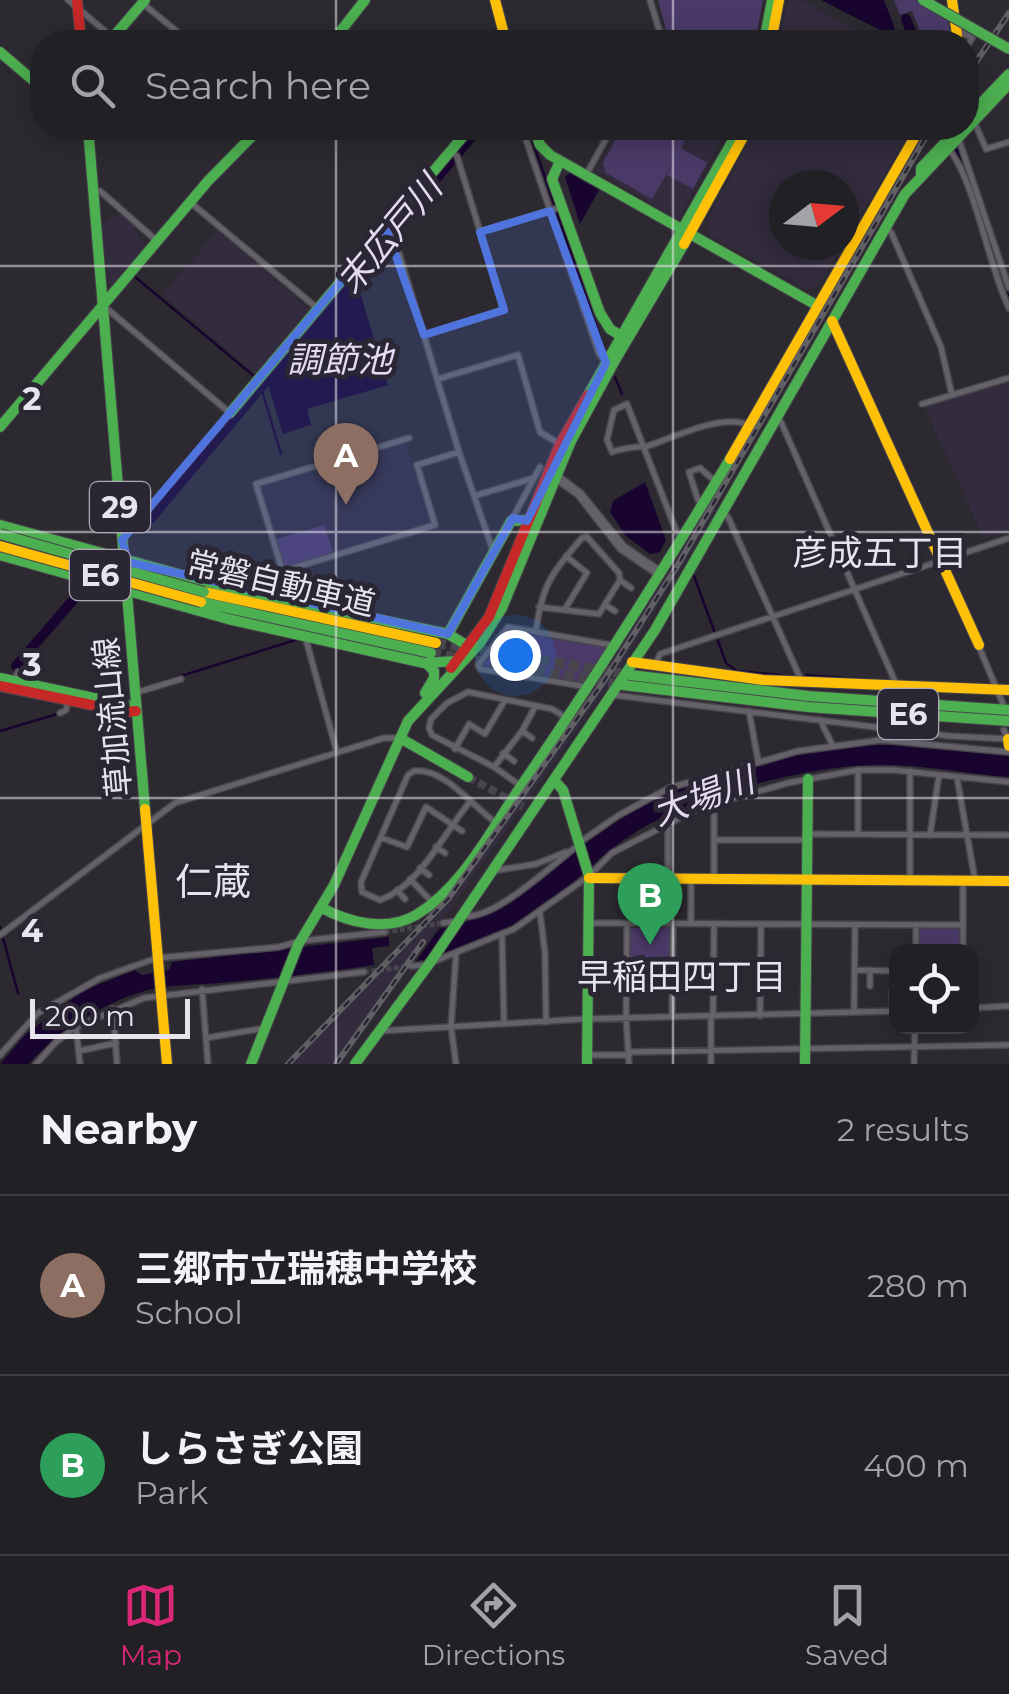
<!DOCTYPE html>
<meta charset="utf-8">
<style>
:root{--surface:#212024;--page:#2d2d31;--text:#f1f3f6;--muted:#a2a3a6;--line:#3e3e41;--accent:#db2777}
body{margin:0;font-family:Montserrat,"Noto Sans JP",sans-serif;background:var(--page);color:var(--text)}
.controls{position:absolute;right:30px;bottom:30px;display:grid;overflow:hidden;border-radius:20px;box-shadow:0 5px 25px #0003}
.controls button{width:90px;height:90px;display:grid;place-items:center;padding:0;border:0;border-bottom:2px solid var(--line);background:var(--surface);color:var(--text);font:50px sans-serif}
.compass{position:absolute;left:769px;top:170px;width:90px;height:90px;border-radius:50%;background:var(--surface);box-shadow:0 5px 25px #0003;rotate:74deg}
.scale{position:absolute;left:30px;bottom:25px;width:160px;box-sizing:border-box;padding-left:10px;border:5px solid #e7e4ed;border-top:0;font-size:28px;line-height:35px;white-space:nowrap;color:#e7e4ed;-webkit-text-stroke:8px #2b2634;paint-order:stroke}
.you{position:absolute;left:515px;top:655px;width:35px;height:35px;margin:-25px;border:8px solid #fff;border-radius:50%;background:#1a73e8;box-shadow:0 0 0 15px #1a73e833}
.badge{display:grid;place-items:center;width:65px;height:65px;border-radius:50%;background:var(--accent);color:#fff;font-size:32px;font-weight:700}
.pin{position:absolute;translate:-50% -82px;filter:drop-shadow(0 2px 5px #0008)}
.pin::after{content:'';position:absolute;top:52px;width:35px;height:30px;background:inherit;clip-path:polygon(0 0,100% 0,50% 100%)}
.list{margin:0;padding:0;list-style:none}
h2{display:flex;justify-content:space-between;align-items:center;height:130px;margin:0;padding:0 40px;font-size:42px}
h2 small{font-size:32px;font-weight:400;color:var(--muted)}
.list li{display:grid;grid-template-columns:65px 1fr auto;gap:30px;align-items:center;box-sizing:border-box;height:180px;padding:0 40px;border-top:2px solid var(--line)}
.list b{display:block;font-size:38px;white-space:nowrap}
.list p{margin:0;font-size:32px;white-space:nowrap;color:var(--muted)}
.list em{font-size:32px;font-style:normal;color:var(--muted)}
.icon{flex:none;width:55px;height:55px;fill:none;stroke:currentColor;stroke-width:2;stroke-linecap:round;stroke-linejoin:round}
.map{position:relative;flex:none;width:1009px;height:1064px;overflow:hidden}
.search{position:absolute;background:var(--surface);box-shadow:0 5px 25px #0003;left:30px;right:30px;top:30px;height:110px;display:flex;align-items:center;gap:25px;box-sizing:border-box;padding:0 35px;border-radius:40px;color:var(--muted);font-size:38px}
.sheet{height:490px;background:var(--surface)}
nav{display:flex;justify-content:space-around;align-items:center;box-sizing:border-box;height:140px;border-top:2px solid var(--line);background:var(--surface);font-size:28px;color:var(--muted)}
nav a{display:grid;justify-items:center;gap:5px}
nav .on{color:var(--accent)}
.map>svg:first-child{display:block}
.built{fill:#322c3e}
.green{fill:#4b3a68}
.water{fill:#18042f}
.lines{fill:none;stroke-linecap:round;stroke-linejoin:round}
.stream{stroke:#18042f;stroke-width:2.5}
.river{stroke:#18042f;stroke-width:10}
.street-tunnel{stroke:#48464c;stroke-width:5;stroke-dasharray:5 2.5;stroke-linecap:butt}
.secondary-tunnel{stroke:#48464c;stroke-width:8;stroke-dasharray:8 4;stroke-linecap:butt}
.highway-tunnel{stroke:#48464c;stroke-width:10;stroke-dasharray:10 5;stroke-linecap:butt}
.street-casing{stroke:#47454b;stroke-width:8}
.fast-casing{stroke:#47454b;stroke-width:12}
.slow-casing{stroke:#47454b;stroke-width:12}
.jam-casing{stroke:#47454b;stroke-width:12}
.street{stroke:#646268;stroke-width:5}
.fast{stroke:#4caf50;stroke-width:10}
.slow{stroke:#ffc107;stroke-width:10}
.jam{stroke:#c62828;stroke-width:10}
.rail-casing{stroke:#616064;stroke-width:6}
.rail{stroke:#2b2634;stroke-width:2.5;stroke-dasharray:8;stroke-linecap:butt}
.fast-bridge-casing{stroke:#47454b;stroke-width:12;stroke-linecap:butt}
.slow-bridge-casing{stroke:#47454b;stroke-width:12;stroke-linecap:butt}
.fast-bridge{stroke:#4caf50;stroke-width:10}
.slow-bridge{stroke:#ffc107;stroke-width:10}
.marked{fill:#5074dd;fill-opacity:0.2;stroke:#5074dd;stroke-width:8;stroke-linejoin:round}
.grid{fill:none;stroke:#e7e4ed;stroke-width:2.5;stroke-opacity:0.55}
.labels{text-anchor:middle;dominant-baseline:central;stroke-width:10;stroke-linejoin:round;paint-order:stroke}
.shield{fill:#2b2634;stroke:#afabb6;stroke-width:2.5}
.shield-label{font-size:30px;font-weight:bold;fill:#e7e4ed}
.street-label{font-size:32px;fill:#e7e4ed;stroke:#2b2634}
.water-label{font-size:35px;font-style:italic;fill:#e2dbf1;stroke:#2b2634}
.neighbourhood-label{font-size:35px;fill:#e7e4ed;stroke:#2b2634}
.quarter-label{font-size:38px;fill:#e7e4ed;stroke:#2b2634}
.grid-label{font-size:32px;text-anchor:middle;font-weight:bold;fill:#e7e4ed;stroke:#2b2634;stroke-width:10;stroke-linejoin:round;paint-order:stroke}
</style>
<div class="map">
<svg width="1009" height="1064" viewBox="0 0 1009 1064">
<rect width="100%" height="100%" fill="#2c2a30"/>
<!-- built -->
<path class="built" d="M788,0H802L879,42H779Z
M619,128H728L678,220L596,170Z
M756,128H912L844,244V185H784V245H843L819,285L806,289L711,236L706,224Z
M121,213L136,226L133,229L145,245L110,289L101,224Z
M218,231L309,309L256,375L162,294Z
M1009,383V530L984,539L924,406Z
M405,441L431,524L284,567L259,488L261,486Z
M708,506L716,511L619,670L341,1064H284L421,924L460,877L609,666Z"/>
<!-- green -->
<path class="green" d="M658,0H763L755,42H664L666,30Z
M894,0H917L947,17L952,42H924L912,11L900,15Z
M622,128H690L681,148L707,163L693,189L667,175L673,163L652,199L606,173L603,163Z
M324,525L333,552L285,567L277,539Z
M509,629L609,646L584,683L482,667Z
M669,927V962L629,960L631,928Z
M919,928H961L960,951L919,952Z"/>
<!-- water -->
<path class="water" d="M821,0H884L895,29L888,34Z
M570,173L599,190L580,224L565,177Z
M356,279L388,385L307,409L311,425L283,434L268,385Z
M645,482L666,540L660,552L650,554L626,536L610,512L613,501Z
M854,745H901L1009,756V777C964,774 917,763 872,765C805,766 687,798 631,835C603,853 580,878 554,899C517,928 464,956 416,961L439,929C522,914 563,851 633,811C698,773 780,756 854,745Z
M389,937V946L372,948L374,965C326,972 277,978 229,982C204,985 176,984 152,989C108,1000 58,1030 29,1064H0L25,1035L82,991L135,970L142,975L169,970L172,962Z"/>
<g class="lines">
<!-- stream -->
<path class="stream" d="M528,128L604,349
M134,276L255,377
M615,377L622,394
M260,384L281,454
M694,576L726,663L737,671L782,675
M806,675L883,681
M904,682L926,683
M935,683L944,684
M952,684H975
M139,689L299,639
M0,731L57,714
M0,927L18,993"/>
<!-- river -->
<path class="river" d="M906,19L915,42
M955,148L978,208
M988,243L1009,297
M145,525L479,128
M16,666L80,592L96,586"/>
<!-- street-tunnel -->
<path class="street-tunnel" d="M385,932L443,923
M364,972L411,966"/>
<!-- secondary-tunnel -->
<path class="secondary-tunnel" d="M468,777L523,807"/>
<!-- highway-tunnel -->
<path class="highway-tunnel" d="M436,643L630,675
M431,653L623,685"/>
<!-- street casing -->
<g class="street-casing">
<path id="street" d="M68,0L118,42
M650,0L660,33L659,42
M142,3L190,42
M957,30L972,38L966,49
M974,121L986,149L1009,142
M522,128L599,354L606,363
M959,140L1009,288
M948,148C975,180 988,265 1009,308
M586,175L612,128
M94,192L100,191L157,241
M190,202L317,308
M386,228L393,233L459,452
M885,228L891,232L941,347L952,395
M480,232L561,207
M105,307L230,413L123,539
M424,335L504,310L457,156L450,151
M438,379L518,355L540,432L560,444
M922,404L1009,378
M777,420L781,422L897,686
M556,474L581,493L624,546L662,572
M554,478L578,495L620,549L658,575
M474,496L534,478
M704,503L698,500L689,472L700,468L716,482
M724,514L728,517L802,682
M511,521L540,467
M685,537L677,533L627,404L614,410L607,440L612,452C624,447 635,447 648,446C674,437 724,413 748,425
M283,571L435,525L417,465L459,452L493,551
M620,580L631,588
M292,602L256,484L409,438
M605,605L615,611
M565,609L587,573L566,556
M536,631C542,585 552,572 582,538L587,537L619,573L620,580L599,614L539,607
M305,636L337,753
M979,647L1003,704
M655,666L660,654L1009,538
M14,681L18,672
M588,690L582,686L480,669L478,665L508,627L617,646
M138,692L181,679
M613,695L949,736L1009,739
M749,711L758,760
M60,713L66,710L68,701
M820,720L832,744
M1004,730L1008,739
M522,731L532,738
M455,749L469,724L485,734L505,700
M503,753L514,761
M494,767L522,731L535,707
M957,778L975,880
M521,786L494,767L432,735L429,728L431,719L447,703L468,692L552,709L568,719
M469,803C443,834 420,886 380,900L362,892L361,882L408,775L414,771C445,768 472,806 495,822
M807,834L1009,835
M858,834V772
M930,835L939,775
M382,838L407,847L426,807L462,831
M714,840H807
M580,842L619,815L669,788L798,751L881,740L1009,752
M436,847L445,853
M420,868L429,875
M492,871L536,864L566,852
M668,878V821
M410,879L432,902
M714,879V803
M910,880V771
M397,890L405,899
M540,913L545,953L546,1022
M462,916C495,921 553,863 580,844
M443,923L458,921
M588,923L963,925
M627,924L626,1018L629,1064
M691,924V879
M502,934L504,1024
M0,935L175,803L384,738H400
M916,952V926
M963,952V880
M456,954L451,1027L456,1064
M430,963L514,929L589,876L612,853L699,808L788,783L858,770H893L1009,782
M626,964H673
M411,966L428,965
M855,970L896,971
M870,986V970
M202,989L208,1064
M892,992L893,1011
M972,1008L1009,1006
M113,1009L117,1064
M854,1012L855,925
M672,1016L673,924
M760,1016L761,924
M713,1017L714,925
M76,1027L80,1064
M380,1031L583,1019L896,1011
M206,1038L265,1028
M79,1051L116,1043
M629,1052L1009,1045
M0,1055L38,1013L100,978L157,958L279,947L300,941L385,932
M587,1055H629
M36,1064L56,1042L76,1027L144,998L364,972
M711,1064V1017
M914,1064L915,1026"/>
</g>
<!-- fast casing -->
<g class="fast-casing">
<path id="fast" d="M109,42L145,0
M332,42L365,0
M764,42L772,0
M0,52L42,88
M966,119L1009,74
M88,128L145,809
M534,128L540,145L550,155L818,306
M560,161L552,179L600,313L610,329L621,336
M921,177V168L959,128
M588,395L740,128
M230,413L470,128
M0,427L208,181L260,128
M0,525L222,586L448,634L463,643L469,653
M0,555L228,619L424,663L456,661
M201,602L431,653
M448,634L511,521L531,520
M630,675L808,696L1009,710
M0,678L127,705L136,711
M623,685L808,707L1009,721
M425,693L434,678V671L428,665
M400,738L468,777
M554,780L563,790L589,876L587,1064
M322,908C350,923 387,932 416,915C461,888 489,834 517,792C592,683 662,572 730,459
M251,1064L298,945L334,885L408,721L480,643L502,608L571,441L614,362L684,244
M355,1064L432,960L655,630L905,194L1009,84
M805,1064L808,779"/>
</g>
<!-- slow casing -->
<g class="slow-casing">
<path id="slow" d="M495,0L506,42
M952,0L958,42
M771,42L779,0
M684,244L748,128
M832,321L979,645
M730,459L920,128
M204,592L436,643
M632,662L763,680L1009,690
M1008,739L1009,746
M145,809L167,1064
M589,878L1009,881"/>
</g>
<!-- jam casing -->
<g class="jam-casing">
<path id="jam" d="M77,0L81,42
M451,668L489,617L560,444L588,395
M0,686L126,712L136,711"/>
</g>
<!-- street -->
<use href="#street" class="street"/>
<!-- fast -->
<use href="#fast" class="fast"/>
<!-- slow -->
<use href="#slow" class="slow"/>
<!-- jam -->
<use href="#jam" class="jam"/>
<!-- rail casing -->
<g class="rail-casing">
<path id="rail" d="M966,77L1009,13
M288,1064L448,899L604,681L679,563L931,128
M336,1064L423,942"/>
</g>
<!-- rail -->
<use href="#rail" class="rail"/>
<!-- fast-bridge casing -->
<g class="fast-bridge-casing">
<path id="fast-bridge" d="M923,0L1009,49
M0,534L204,592"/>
</g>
<!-- slow-bridge casing -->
<g class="slow-bridge-casing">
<path id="slow-bridge" d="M0,546L201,602"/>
</g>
<!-- fast-bridge -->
<use href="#fast-bridge" class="fast-bridge"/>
<!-- slow-bridge -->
<use href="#slow-bridge" class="slow-bridge"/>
</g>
<!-- marked area -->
<path class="marked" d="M550,211L606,363L527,521L513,518L448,634L128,562L122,540L386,228L424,335L504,310L480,232Z"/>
<!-- grid -->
<path class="grid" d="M336,0V42M673,0V42M336,128V1064M673,128V1064M0,266H1009M0,532H1009M0,798H1009"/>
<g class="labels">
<!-- shield labels -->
<g class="shield">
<rect x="90" y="482" width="60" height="50" rx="8"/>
<rect x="70" y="550" width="60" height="50" rx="8"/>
<rect x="878" y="689" width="60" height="50" rx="8"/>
</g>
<g class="shield-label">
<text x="120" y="507">29</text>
<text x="100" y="575">E6</text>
<text x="908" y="714">E6</text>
</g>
<!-- street labels -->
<g class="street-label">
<text transform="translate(281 583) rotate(13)">常磐自動車道</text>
<text transform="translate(112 717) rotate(-95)">草加流山線</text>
</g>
<!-- water labels -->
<g class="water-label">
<text transform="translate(389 234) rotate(-50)">末広戸川</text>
<text x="340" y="359">調節池</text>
<text transform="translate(703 796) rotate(-20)">大場川</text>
</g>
<!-- neighbourhood labels -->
<g class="neighbourhood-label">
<text x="880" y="552">彦成五丁目</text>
<text x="682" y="976">早稲田四丁目</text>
</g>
<!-- quarter labels -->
<g class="quarter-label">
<text x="213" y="881">仁蔵</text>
</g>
</g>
<g class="grid-label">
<text x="32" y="410">2</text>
<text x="32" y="676">3</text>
<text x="32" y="942">4</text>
</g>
</svg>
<div class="controls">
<button><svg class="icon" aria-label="locate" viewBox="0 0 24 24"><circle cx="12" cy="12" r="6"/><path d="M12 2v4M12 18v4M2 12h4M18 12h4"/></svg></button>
</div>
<svg class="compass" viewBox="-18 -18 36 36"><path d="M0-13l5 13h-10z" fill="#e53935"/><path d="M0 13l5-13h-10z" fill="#a2a3a6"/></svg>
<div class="scale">200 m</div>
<div class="you"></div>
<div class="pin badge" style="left:346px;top:505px;background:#8d6e63">A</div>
<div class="pin badge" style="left:650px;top:945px;background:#2e9e5b">B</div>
<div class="search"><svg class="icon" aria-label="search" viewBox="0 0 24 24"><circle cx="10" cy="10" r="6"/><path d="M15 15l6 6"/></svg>Search here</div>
</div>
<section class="sheet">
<h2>Nearby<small>2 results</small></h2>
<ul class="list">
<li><span class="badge" style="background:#8d6e63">A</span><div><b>三郷市立瑞穂中学校</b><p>School</p></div><em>280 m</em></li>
<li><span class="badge" style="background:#2e9e5b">B</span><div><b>しらさぎ公園</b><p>Park</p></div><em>400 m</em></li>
</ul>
</section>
<nav>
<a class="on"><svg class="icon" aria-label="map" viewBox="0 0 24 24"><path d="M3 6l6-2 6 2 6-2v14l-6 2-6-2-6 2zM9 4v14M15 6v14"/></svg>Map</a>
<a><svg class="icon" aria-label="directions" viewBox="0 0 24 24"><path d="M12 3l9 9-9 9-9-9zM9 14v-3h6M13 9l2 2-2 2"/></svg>Directions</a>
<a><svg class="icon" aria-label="saved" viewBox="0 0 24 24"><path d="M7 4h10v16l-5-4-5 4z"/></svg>Saved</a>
</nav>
